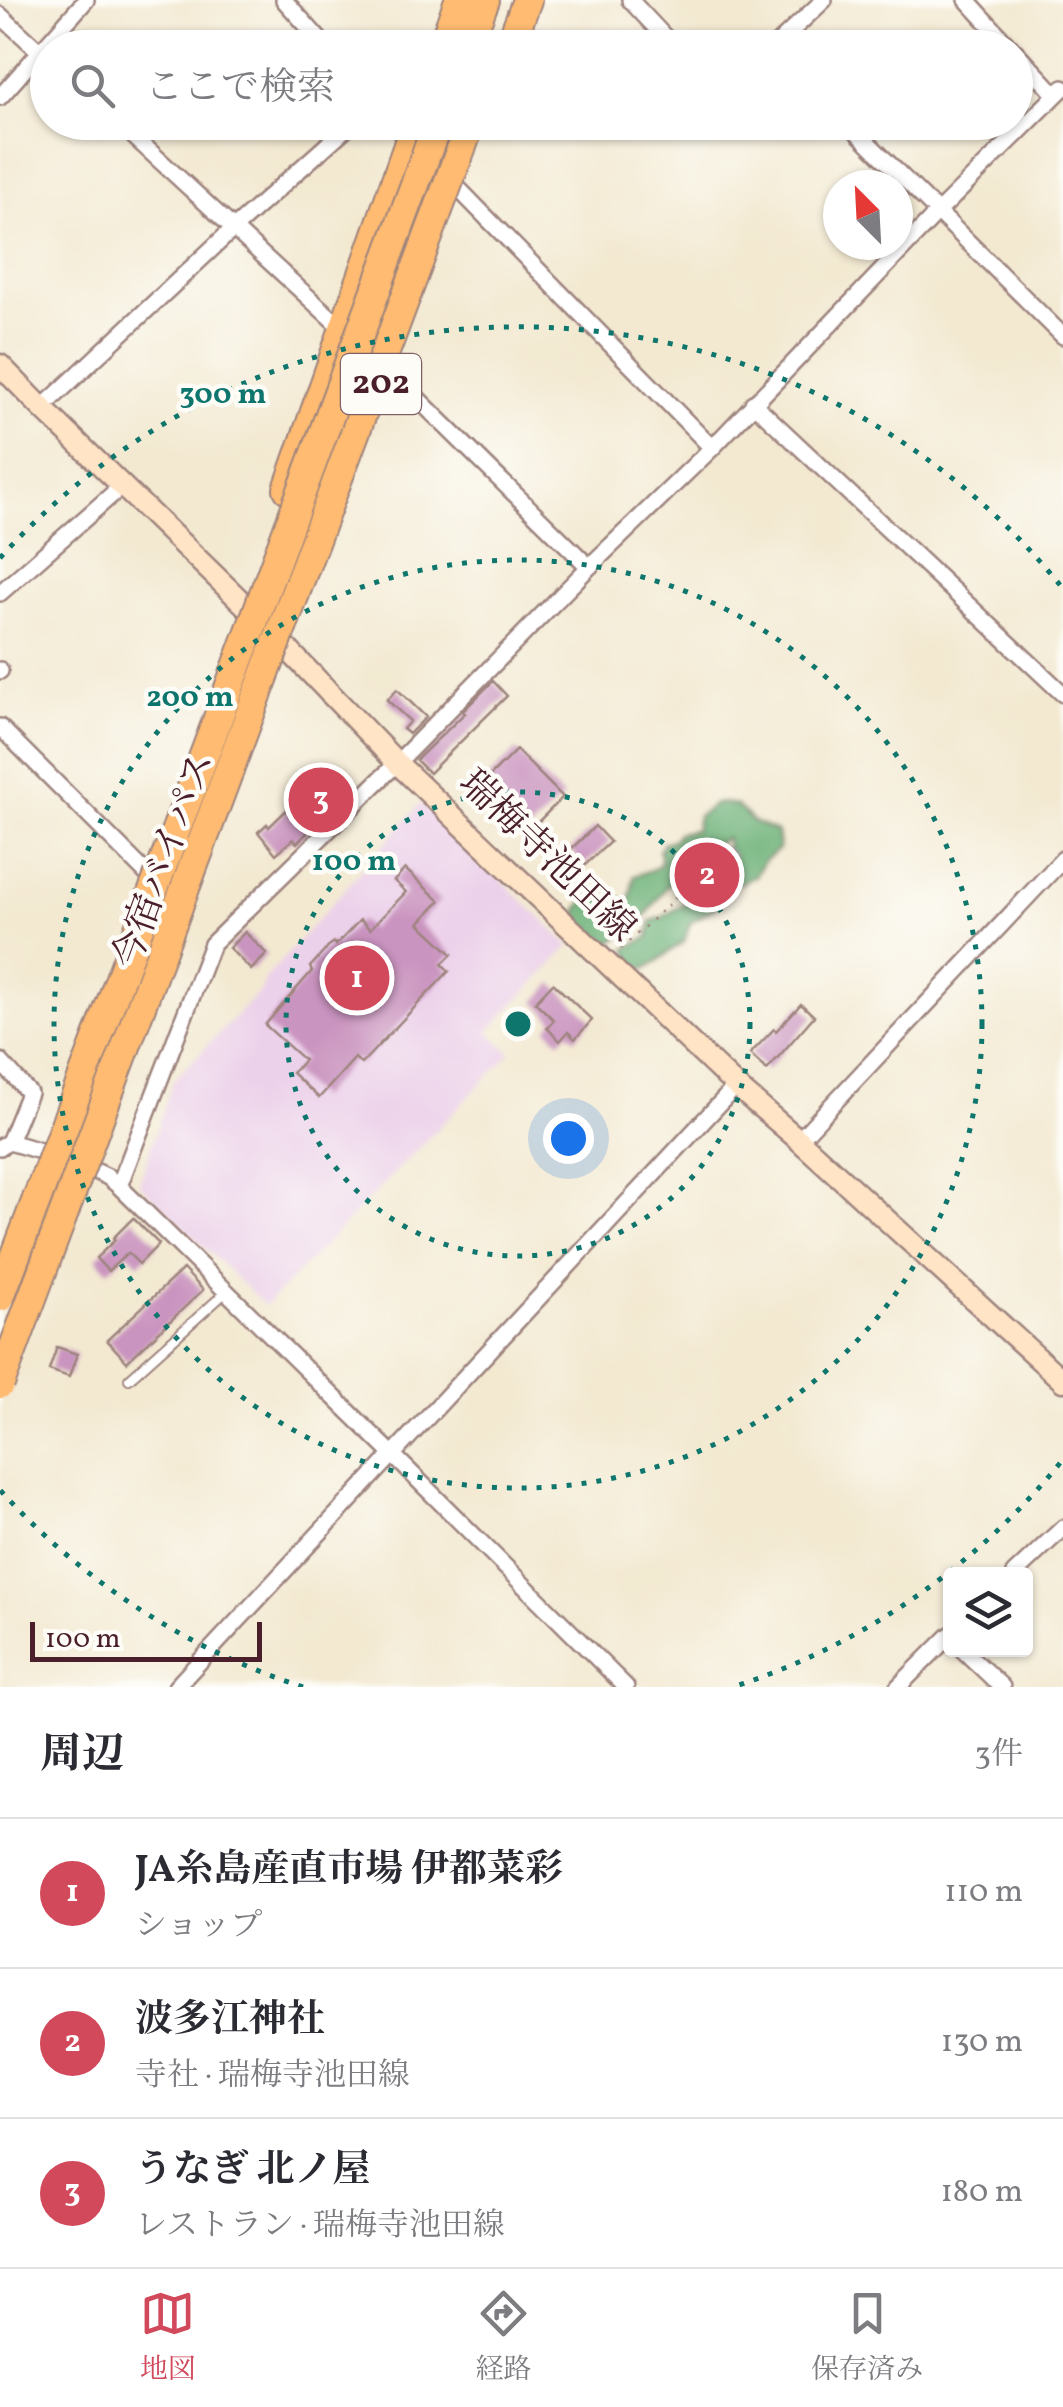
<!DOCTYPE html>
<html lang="ja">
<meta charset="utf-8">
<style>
:root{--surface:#fff;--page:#f2f2f3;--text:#2b2b33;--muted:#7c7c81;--line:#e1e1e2;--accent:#d1495b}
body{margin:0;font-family:Vollkorn,"Noto Serif JP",serif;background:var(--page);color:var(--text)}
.controls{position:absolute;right:30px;bottom:30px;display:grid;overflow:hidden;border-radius:10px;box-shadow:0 2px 8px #0004}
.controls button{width:90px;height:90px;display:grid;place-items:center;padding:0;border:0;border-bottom:2px solid var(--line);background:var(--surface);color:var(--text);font:50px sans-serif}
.compass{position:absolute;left:823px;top:170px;width:90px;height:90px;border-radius:50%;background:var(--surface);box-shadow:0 2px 8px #0004;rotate:336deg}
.scale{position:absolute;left:30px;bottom:25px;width:232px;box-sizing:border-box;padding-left:10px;border:5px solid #4a1f2b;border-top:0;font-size:28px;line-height:35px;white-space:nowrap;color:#4a1f2b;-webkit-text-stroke:8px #fdfcf7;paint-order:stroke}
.you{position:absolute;left:568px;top:1138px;width:35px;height:35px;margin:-25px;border:8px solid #fff;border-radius:50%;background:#1a73e8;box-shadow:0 0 0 15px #1a73e833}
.badge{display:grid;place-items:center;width:65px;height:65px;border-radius:50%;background:var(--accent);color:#fff;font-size:32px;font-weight:700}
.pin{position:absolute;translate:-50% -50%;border:5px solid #fff;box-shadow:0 2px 10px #0006}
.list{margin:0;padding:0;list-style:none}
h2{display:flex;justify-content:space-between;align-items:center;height:130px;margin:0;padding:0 40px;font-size:42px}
h2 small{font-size:32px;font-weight:400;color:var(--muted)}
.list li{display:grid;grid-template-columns:65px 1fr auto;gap:30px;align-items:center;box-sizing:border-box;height:150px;padding:0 40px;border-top:2px solid var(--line)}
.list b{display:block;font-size:38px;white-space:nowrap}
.list p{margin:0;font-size:32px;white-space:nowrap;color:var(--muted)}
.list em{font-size:32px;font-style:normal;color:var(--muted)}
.icon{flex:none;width:55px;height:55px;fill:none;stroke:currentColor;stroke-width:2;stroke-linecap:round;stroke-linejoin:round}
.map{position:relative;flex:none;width:1063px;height:1687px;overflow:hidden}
.search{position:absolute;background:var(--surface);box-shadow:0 2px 8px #0004;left:30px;right:30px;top:30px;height:110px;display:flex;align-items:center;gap:25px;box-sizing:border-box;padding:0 35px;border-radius:55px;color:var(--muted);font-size:38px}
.sheet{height:580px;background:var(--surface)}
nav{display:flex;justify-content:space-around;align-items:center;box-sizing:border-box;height:140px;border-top:2px solid var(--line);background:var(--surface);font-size:28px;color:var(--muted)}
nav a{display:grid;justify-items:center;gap:5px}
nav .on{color:var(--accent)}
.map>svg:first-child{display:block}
.built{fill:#ecd1ea}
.forest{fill:#6cb177;stroke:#5b6851;stroke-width:2.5}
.building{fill:#ca94c0}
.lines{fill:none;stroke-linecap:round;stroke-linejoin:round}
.lane-casing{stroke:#9e847e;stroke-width:12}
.street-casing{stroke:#9e847e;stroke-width:20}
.secondary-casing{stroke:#9e847e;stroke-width:25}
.highway-casing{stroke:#9e847e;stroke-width:32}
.path{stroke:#9e847e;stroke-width:2.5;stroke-dasharray:2.5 8;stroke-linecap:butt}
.lane{stroke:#fff;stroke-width:8}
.street{stroke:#fff;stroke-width:15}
.secondary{stroke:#ffe4c6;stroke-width:20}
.highway{stroke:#febb71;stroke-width:28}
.highway-bridge-casing{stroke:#9e847e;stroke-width:32;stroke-linecap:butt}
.highway-bridge{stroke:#febb71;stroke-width:28}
.ring{fill:none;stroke:#0f766e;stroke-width:5;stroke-dasharray:5 10}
.labels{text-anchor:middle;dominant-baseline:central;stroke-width:9;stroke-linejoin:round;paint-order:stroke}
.shield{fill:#fdfcf7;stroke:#806168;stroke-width:2.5}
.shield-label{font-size:35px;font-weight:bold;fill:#4a1f2b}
.street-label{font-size:38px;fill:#4a1f2b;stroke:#fdfcf7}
.centre{fill:#0f766e;stroke:#fdfcf7;stroke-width:5}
.ring-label{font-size:30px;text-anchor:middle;font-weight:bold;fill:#0f766e;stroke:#fdfcf7;stroke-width:9;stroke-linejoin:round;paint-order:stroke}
</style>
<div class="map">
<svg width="1063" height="1687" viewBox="0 0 1063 1687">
<rect width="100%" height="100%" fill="#fdfcf7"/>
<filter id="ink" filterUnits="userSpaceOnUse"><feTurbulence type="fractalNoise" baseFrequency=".01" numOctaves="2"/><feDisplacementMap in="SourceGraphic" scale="20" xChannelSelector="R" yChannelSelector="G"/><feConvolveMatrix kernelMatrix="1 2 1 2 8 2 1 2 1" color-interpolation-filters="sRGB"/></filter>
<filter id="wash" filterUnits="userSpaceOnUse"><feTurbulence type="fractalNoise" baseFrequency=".0048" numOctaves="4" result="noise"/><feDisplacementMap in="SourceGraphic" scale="40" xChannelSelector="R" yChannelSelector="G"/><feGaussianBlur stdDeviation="2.25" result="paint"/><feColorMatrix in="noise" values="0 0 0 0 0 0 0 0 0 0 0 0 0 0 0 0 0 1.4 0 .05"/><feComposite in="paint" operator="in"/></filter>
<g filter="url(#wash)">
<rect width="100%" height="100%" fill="#f3e9d1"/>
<!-- built -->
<path class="built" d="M421,803L570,946L488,1031L511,1053L265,1306L139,1184L173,1081L262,989L265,979Z"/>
<!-- forest -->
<path class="forest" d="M725,803L737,806L753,822L777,832L779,849L764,861L755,876L733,887L725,901L690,923L684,942C667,950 657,967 639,970L629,958L627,948L649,937L651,921L661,918L692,899L699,889L717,878L726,854L727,838L720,841L690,866L684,876L668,885L644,918L635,919C626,932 618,942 602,945L575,921C582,883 608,904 630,898L634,876L654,869L661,863L659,851L663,843L673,840L678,833L695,830L698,816L715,804Z"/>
<g id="blocks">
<!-- building -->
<path class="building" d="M493,681L507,696L429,773L416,760L465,713L463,711Z
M397,689L426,717L409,734L403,729L410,721L387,700Z
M516,750L563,797L526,834L490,798L497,791L486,780Z
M333,765L354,787L297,843L293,839L276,854L258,832L267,824L269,827Z
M595,826L610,842L585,865L570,850Z
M724,846L734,856L702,887L693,877Z
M405,869L440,901L419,923L452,954L442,964L449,971L361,1064L355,1058L319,1098L292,1073L304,1060L265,1025L312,971L310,967L333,942L336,945L360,920L370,929L406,892L394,881Z
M245,932L267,954L251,970L229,948Z
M553,983L592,1020L575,1039L568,1032L560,1041L547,1028L554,1020L535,1002Z
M801,1004L814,1016L767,1070L750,1054L774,1029L776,1031Z
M133,1218L159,1244L139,1264L128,1253L108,1271L96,1258L115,1240L113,1238Z
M183,1269L203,1290L127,1362L107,1340Z
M57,1347L77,1354L69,1377L49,1370Z"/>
</g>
</g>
<g filter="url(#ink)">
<use href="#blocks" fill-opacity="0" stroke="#9e847e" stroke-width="2.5"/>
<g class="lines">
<!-- lane casing -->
<g class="lane-casing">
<path id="lane" d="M129,1379L226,1292"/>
</g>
<!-- street casing -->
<g class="street-casing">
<path id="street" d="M284,0L327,48
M630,0L675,48
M967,0L1011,48
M0,15L48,59
M773,48L824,0
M1016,52L1055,94
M0,97L86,0
M118,122L345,331
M847,122L1063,336
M449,179L712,448
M384,376L400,384L411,392L589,567
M753,403L1063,694
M42,408L234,228L353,122
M0,593L123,485
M0,670V671
M0,727L149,876
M0,1061L29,1093L9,1142
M799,1140L1063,859
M0,1147L9,1142L58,1156
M80,1164L108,1177L119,1186L392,1454L626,1687
M119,1186L212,944L397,763L589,567L712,448L937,213L1063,88
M1014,1574L1063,1528
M963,1650L1002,1687
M176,1687L736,1086
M898,1687L950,1635"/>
</g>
<!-- secondary casing -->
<g class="secondary-casing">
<path id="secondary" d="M0,365L42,408L246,606L397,763L736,1086L799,1140L1063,1381"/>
</g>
<!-- highway casing -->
<g class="highway-casing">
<path id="highway" d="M442,48L459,0
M466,48L485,0
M509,48L527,0
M288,489L416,122"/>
</g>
<!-- path -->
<path class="path" d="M621,949L692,882"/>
<!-- lane -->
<use href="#lane" class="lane"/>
<!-- street -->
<use href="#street" class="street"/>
<!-- secondary -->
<use href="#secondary" class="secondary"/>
<!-- highway -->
<use href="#highway" class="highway"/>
<!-- highway-bridge casing -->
<g class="highway-bridge-casing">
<path id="highway-bridge" d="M0,1297L211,737L438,122
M0,1384L471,122"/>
</g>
<!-- highway-bridge -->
<use href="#highway-bridge" class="highway-bridge"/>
</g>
</g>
<!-- distance rings -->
<g class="ring">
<circle cx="518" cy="1024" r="232"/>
<circle cx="518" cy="1024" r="464"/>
<path d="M1060 1463A697 697 0 0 1 733 1687M303 1687A697 697 0 0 1 0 1490M0 558A697 697 0 0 1 1060 585"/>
</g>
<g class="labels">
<!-- shield labels -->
<rect class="shield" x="341" y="354" width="80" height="60" rx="8"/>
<g class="shield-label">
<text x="381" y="384">202</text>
</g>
<!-- street labels -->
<g class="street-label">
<text transform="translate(546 857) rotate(44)">瑞梅寺池田線</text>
<text transform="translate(166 861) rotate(-70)">今宿バイパス</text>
</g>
</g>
<circle cx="518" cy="1024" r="15" class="centre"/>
<g class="ring-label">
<text x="223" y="403">300 m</text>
<text x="190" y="706">200 m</text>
<text x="354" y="870">100 m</text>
</g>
</svg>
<div class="controls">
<button><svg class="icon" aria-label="layers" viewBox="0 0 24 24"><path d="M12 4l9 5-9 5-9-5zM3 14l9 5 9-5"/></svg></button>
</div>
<svg class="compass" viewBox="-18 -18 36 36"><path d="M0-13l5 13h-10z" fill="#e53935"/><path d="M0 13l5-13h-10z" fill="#7c7c81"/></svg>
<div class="scale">100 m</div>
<div class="you"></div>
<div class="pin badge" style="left:357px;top:978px">1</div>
<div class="pin badge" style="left:707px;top:875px">2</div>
<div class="pin badge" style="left:321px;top:800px">3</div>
<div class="search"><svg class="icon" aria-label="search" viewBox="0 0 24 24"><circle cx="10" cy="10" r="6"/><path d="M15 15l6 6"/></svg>ここで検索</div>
</div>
<section class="sheet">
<h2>周辺<small>3件</small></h2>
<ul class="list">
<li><span class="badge">1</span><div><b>JA糸島産直市場 伊都菜彩</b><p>ショップ</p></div><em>110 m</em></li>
<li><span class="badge">2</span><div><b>波多江神社</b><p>寺社 · 瑞梅寺池田線</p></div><em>130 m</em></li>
<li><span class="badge">3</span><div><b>うなぎ 北ノ屋</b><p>レストラン · 瑞梅寺池田線</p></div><em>180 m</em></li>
</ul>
</section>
<nav>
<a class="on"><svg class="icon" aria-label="map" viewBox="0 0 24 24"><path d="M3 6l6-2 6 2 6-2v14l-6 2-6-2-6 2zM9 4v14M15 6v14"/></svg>地図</a>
<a><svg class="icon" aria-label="directions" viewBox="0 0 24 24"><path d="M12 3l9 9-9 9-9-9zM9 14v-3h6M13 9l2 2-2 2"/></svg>経路</a>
<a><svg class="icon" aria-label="saved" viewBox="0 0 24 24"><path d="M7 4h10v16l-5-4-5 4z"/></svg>保存済み</a>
</nav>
